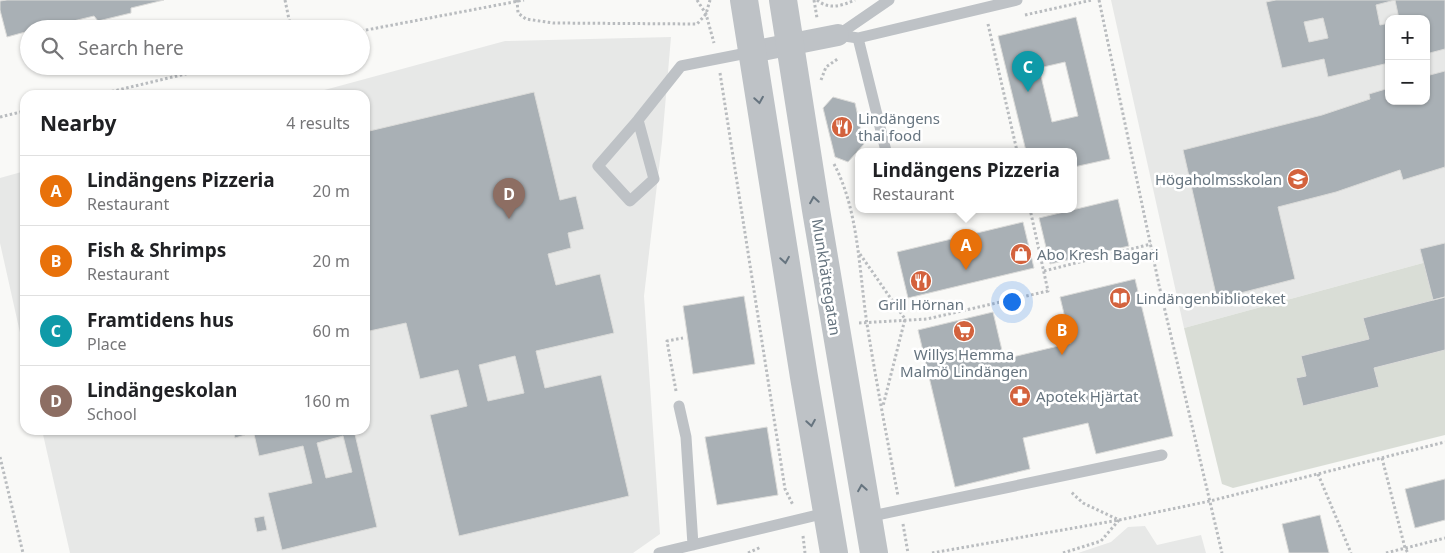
<!DOCTYPE html>
<meta charset="utf-8">
<style>
:root{--surface:#fff;--page:#f6f6f6;--text:#202124;--muted:#757577;--line:#e0e0e0;--accent:#d3623d}
body{margin:0;font-family:"Noto Sans",sans-serif;background:var(--page);color:var(--text)}
.controls{position:absolute;right:15px;top:15px;display:grid;overflow:hidden;border-radius:10px;box-shadow:0 1px 4px #0004}
.controls button{width:45px;height:45px;display:grid;place-items:center;padding:0;border:0;border-bottom:1px solid var(--line);background:var(--surface);color:var(--text);font:25px sans-serif}
.you{position:absolute;left:1011px;top:301px;width:18px;height:18px;margin:-12px;border:4px solid #fff;border-radius:50%;background:#1a73e8;box-shadow:0 0 0 8px #1a73e833}
.badge{display:grid;place-items:center;width:32px;height:32px;border-radius:50%;background:var(--accent);color:#fff;font-size:16px;font-weight:700}
.pin{position:absolute;translate:-50% -41px;filter:drop-shadow(0 1px 2px #0008)}
.pin::after{content:'';position:absolute;top:26px;width:18px;height:15px;background:inherit;clip-path:polygon(0 0,100% 0,50% 100%)}
.popup{position:absolute;left:855px;top:148px;width:222px;height:65px;box-sizing:border-box;display:grid;place-content:center;border-radius:10px;background:var(--surface);filter:drop-shadow(0 1px 4px #0005);font-size:16px;white-space:nowrap;color:var(--muted)}
.popup b{font-size:19px;color:var(--text)}
.popup::after{content:'';position:absolute;left:50%;top:100%;margin-left:-10px;border:10px solid transparent;border-top-color:var(--surface)}
.list{margin:0;padding:0;list-style:none}
h2{display:flex;justify-content:space-between;align-items:center;height:65px;margin:0;padding:0 20px;font-size:21px}
h2 small{font-size:16px;font-weight:400;color:var(--muted)}
.list li{display:grid;grid-template-columns:32px 1fr auto;gap:15px;align-items:center;box-sizing:border-box;height:70px;padding:0 20px;border-top:1px solid var(--line)}
.list b{display:block;font-size:19px;white-space:nowrap}
.list p{margin:0;font-size:16px;white-space:nowrap;color:var(--muted)}
.list em{font-size:16px;font-style:normal;color:var(--muted)}
.icon{flex:none;width:28px;height:28px;fill:none;stroke:currentColor;stroke-width:2;stroke-linecap:round;stroke-linejoin:round}
.map{position:relative;flex:none;width:1445px;height:553px;overflow:hidden}
.search{position:absolute;background:var(--surface);box-shadow:0 1px 4px #0004;left:20px;top:20px;width:350px;height:55px;display:flex;align-items:center;gap:12px;box-sizing:border-box;padding:0 18px;border-radius:28px;color:var(--muted);font-size:19px}
.panel{position:absolute;background:var(--surface);box-shadow:0 1px 4px #0004;left:20px;top:90px;width:350px;height:345px;border-radius:15px}
.map>svg:first-child{display:block}
.built{fill:#e7e8e7;fill-rule:evenodd}
.green{fill:#d9ddd6}
.building{fill:#a9b0b5;stroke:#dbdbd9;fill-rule:evenodd}
.lines{fill:none;stroke-linecap:round;stroke-linejoin:round}
.path{stroke:#b9bcbf;stroke-width:3;stroke-dasharray:2.5 2.5;stroke-linecap:butt}
.service{stroke:#bec2c6;stroke-width:11}
.minor{stroke:#bec2c6;stroke-width:22}
.tertiary{stroke:#bec2c6;stroke-width:28}
.oneway{stroke:#66747f}
.labels{text-anchor:middle;dominant-baseline:central;stroke-width:5;stroke-linejoin:round;paint-order:stroke}
.poi-label{font-size:15px;fill:#66747f;stroke:#fff;text-anchor:start}
.street-label{font-size:15px;fill:#66747f;stroke:#fff}
</style>
<div class="map">
<svg width="1445" height="553" viewBox="0 0 1445 553">
<rect width="100%" height="100%" fill="#f9f9f7"/>
<!-- built -->
<path class="built" d="M1111,0H1445V257L1184,328ZM1389,19H1426V101H1389Z
M671,37L662,142L644,296L660,534L633,553H70L42,430H365V95H306L505,41Z
M25,171V355L0,243V178Z
M1145,526L1157,545L1201,535L1206,553H1078L1111,542L1128,527Z"/>
<!-- green -->
<path class="green" d="M1445,257V435L1233,488L1222,484L1184,328Z"/>
<!-- building -->
<path class="building" d="M7,0H164L131,8V13L98,21L94,16L40,29H29V31L7,37L0,10V1Z
M1276,0H1445V49L1426,54V19H1399L1395,0L1376,5L1380,25L1389,23V63L1328,77L1324,59L1282,68L1266,2ZM1323,18L1328,38L1309,42L1304,22Z
M1076,17L1110,159L1074,167V151H1026L998,36ZM1065,62L1078,116L1052,122L1039,68Z
M1445,71V167L1403,180L1400,170L1336,192L1278,207L1295,279L1217,299L1183,150L1322,115L1370,99L1369,94L1389,88V101H1426V76Z
M534,92L560,200L576,196L584,229L568,233L571,248L548,254L556,285L600,274L614,333L536,351L545,388L601,375L629,496L459,536L430,415L467,406L458,370L420,379L406,323L365,332V132ZM515,356L524,393L488,401L479,365Z
M833,97L855,103L864,144L848,162L835,157L823,108Z
M1118,199L1129,246L1050,264L1039,218Z
M1023,222L1034,268L908,298L897,252Z
M1445,243V297L1433,300L1420,249Z
M1135,279L1173,436L1096,454L1088,423L1023,438L1030,469L955,487L918,330L993,312L1004,359L1071,343L1060,297Z
M744,296L755,364L693,374L683,306Z
M1445,297V350L1374,368L1379,387L1303,406L1296,378L1306,376L1301,356L1369,339L1363,318Z
M767,427L778,495L717,505L705,437Z
M233,430H244L245,435L235,438Z
M253,430H354L377,527L282,550L268,493L312,483L303,446L259,456ZM343,436L352,472L326,478L317,443Z
M1445,479V520L1415,528L1405,489Z
M1320,515L1329,553H1289L1282,524Z
M264,516L267,530L257,532L254,518Z"/>
<g class="lines">
<!-- path -->
<path class="path" d="M285,0L291,29
M517,0L518,13L526,19L553,23L697,24L706,14L710,0
M697,0L706,14L714,43
M814,0L817,18
M817,0C829,10 841,6 855,0
M1099,0L1159,285L1222,553
M1025,15L1092,0
M988,24L1017,151
M361,31L524,0
M720,73L785,489L793,505
M821,80L826,67L839,58
M97,95L219,66
M0,117L25,111
M834,164C859,211 859,272 867,324C876,381 887,438 898,496
M860,254L905,319L883,406
M1044,271L1151,244
M859,323L927,319L1048,291L1030,209
M676,391L667,341L683,338
M0,457L23,553
M1382,458L1405,548L1408,553
M1318,474L1351,553
M903,524L908,553
M803,536L805,553
M748,553L761,547
M932,553L1119,520L1210,501L1445,442
M1063,553L1101,541L1119,520L1083,503L1070,491
M1386,553L1445,538"/>
<!-- service -->
<path class="service" d="M838,35L858,38L1017,0
M838,35L889,0
M858,38L886,151
M638,120L654,179L630,201L598,166L638,120L681,66L752,52
M679,406L686,437L693,545
M867,517L1162,455
M659,553L826,513"/>
<!-- minor -->
<path class="minor" d="M752,52L838,35"/>
<!-- tertiary -->
<path class="tertiary" d="M744,0L804,377L834,553
M783,0L816,210L874,553"/>
</g>
<!-- one-way arrows -->
<defs><path id="oneway-chevron" d="M-2-3.5L2.5 0L-2 3.5" fill="none" stroke-width="1.6" stroke-linecap="round" stroke-linejoin="round" transform="scale(1.25)"/></defs>
<g class="oneway">
<use href="#oneway-chevron" transform="translate(759 100) rotate(81)"/>
<use href="#oneway-chevron" transform="translate(814 200) rotate(-99)"/>
<use href="#oneway-chevron" transform="translate(785 260) rotate(81)"/>
<use href="#oneway-chevron" transform="translate(811 423) rotate(81)"/>
<use href="#oneway-chevron" transform="translate(862 488) rotate(-99)"/>
</g>
<!-- icons -->
<defs>
<g id="restaurant-disc" transform="scale(1.125)"><circle r="9.5" fill="#d3623d" stroke="#fff"/><path d="M-5-6h1v4h1v-4h1v4h1v-4h1v5L-1.5 .5V6h-2V.5L-5-1ZM5-6V6H3V1.5H1.5Q1.5-4 5-6Z" fill="#fff"/></g>
<g id="school-disc" transform="scale(1.125)"><circle r="9.5" fill="#d3623d" stroke="#fff"/><path d="M0-5L7-2L0 1L-7-2ZM-4 1L0 2.5L4 1V4Q0 6-4 4Z" fill="#fff"/></g>
<g id="shop-disc" transform="scale(1.125)"><circle r="9.5" fill="#d3623d" stroke="#fff"/><path d="M-5-2.5h2.3a2.7 3.5 0 0 1 5.4 0H5L5.5 6h-11ZM-1.5-2.5h3a1.5 2.3 0 0 0-3 0Z" fill="#fff"/></g>
<g id="library-disc" transform="scale(1.125)"><circle r="9.5" fill="#d3623d" stroke="#fff"/><path d="M-6-4Q-3-5.5-.7-3.5V5Q-3 3-6 4ZM6-4Q3-5.5 .7-3.5V5Q3 3 6 4Z" fill="#fff"/></g>
<g id="supermarket-disc" transform="scale(1.125)"><circle r="9.5" fill="#d3623d" stroke="#fff"/><path d="M-6-5.5h2.5l.6 2H6L4.5 2H-2.5L-4.4-4H-6ZM-1.5 3.2a1.3 1.3 0 1 0 .1 0ZM3 3.2a1.3 1.3 0 1 0 .1 0Z" fill="#fff"/></g>
<g id="pharmacy-disc" transform="scale(1.125)"><circle r="9.5" fill="#d3623d" stroke="#fff"/><path d="M-2-6h4v4h4v4h-4v4h-4v-4h-4v-4h4Z" fill="#fff"/></g>
</defs>
<g fill-rule="evenodd">
<use href="#restaurant-disc" x="842" y="127"/>
<use href="#school-disc" x="1298" y="179"/>
<use href="#shop-disc" x="1021" y="254"/>
<use href="#restaurant-disc" x="921" y="281"/>
<use href="#library-disc" x="1120" y="298"/>
<use href="#supermarket-disc" x="964" y="331"/>
<use href="#pharmacy-disc" x="1020" y="396"/>
</g>
<g class="labels">
<!-- poi labels -->
<g class="poi-label">
<text x="858" y="118">Lindängens<tspan x="858" dy="17">thai food</tspan></text>
<text x="1282" y="179" text-anchor="end">Högaholmsskolan</text>
<text x="1037" y="254">Abo Kresh Bagari</text>
<text x="1136" y="298">Lindängenbiblioteket</text>
<text x="921" y="304" text-anchor="middle">Grill Hörnan</text>
<text x="964" y="354" text-anchor="middle">Willys Hemma<tspan x="964" dy="17">Malmö Lindängen</tspan></text>
<text x="1036" y="396">Apotek Hjärtat</text>
</g>
<!-- street labels -->
<g class="street-label">
<text transform="translate(827 277) rotate(81)">Munkhättegatan</text>
</g>
</g>
</svg>
<div class="controls">
<button>+</button>
<button>−</button>
</div>
<div class="you"></div>
<div class="pin badge" style="left:966px;top:270px;background:#e8710a">A</div>
<div class="popup"><b>Lindängens Pizzeria</b>Restaurant</div>
<div class="pin badge" style="left:1062px;top:355px;background:#e8710a">B</div>
<div class="pin badge" style="left:1028px;top:92px;background:#0f9aa8">C</div>
<div class="pin badge" style="left:509px;top:219px;background:#8d6e63">D</div>
<div class="search"><svg class="icon" aria-label="search" viewBox="0 0 24 24"><circle cx="10" cy="10" r="6"/><path d="M15 15l6 6"/></svg>Search here</div>
<section class="panel">
<h2>Nearby<small>4 results</small></h2>
<ul class="list">
<li><span class="badge" style="background:#e8710a">A</span><div><b>Lindängens Pizzeria</b><p>Restaurant</p></div><em>20 m</em></li>
<li><span class="badge" style="background:#e8710a">B</span><div><b>Fish &amp; Shrimps</b><p>Restaurant</p></div><em>20 m</em></li>
<li><span class="badge" style="background:#0f9aa8">C</span><div><b>Framtidens hus</b><p>Place</p></div><em>60 m</em></li>
<li><span class="badge" style="background:#8d6e63">D</span><div><b>Lindängeskolan</b><p>School</p></div><em>160 m</em></li>
</ul>
</section>
</div>
